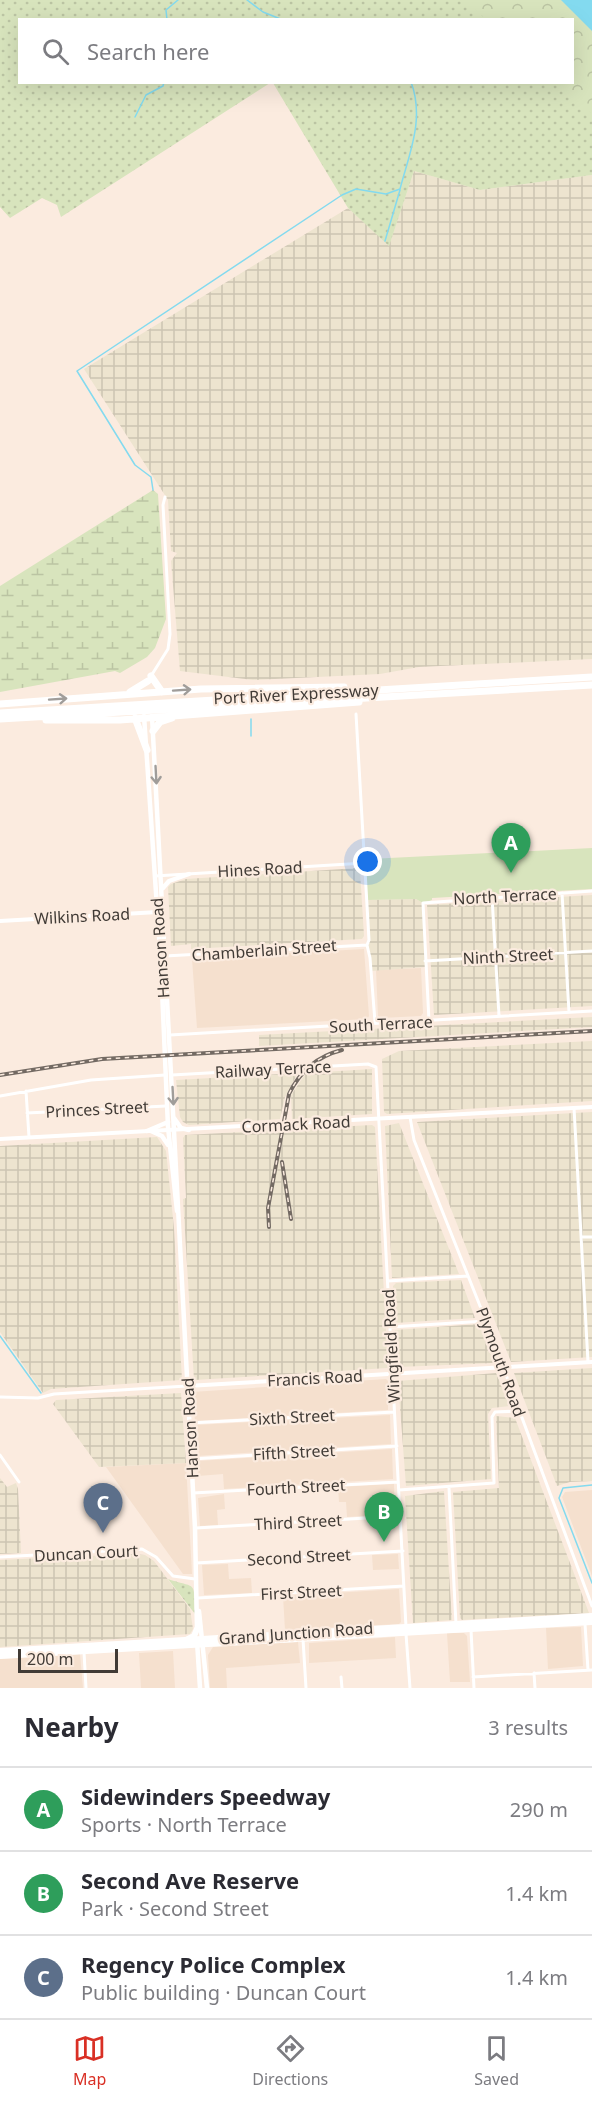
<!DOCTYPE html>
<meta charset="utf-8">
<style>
:root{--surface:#fff;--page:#f7f7f7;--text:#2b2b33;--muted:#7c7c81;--line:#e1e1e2;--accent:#d93025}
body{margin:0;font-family:"Noto Sans",sans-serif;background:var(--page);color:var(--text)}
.scale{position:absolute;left:18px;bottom:15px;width:100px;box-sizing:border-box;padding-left:6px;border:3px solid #413b36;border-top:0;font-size:16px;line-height:21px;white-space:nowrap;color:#413b36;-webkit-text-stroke:4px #fbebdf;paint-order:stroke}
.you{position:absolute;left:368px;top:862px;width:21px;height:21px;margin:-15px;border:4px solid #fff;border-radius:50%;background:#1a73e8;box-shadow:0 0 0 9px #1a73e833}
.badge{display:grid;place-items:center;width:39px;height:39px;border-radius:50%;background:var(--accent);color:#fff;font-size:20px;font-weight:700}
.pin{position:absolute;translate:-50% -50px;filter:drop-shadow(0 2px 3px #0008)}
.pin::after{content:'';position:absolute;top:32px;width:21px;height:18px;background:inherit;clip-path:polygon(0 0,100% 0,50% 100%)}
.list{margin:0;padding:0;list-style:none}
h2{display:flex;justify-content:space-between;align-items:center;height:78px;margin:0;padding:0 24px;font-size:26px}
h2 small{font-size:20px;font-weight:400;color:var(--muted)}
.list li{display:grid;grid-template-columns:39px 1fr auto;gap:18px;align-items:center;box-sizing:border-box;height:84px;padding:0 24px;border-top:2px solid var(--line)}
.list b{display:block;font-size:22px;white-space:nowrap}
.list p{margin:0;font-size:20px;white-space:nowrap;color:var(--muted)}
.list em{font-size:20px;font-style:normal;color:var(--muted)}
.icon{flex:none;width:33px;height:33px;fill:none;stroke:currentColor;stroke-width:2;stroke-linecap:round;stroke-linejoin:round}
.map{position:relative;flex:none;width:592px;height:1688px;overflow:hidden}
.search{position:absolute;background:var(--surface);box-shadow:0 6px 24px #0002;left:18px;right:18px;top:18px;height:66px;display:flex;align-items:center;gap:15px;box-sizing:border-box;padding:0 21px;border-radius:0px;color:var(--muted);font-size:22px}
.sheet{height:330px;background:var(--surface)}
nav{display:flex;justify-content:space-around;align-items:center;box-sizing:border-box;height:84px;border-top:2px solid var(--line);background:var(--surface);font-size:16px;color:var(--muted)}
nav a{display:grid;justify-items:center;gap:3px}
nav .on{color:var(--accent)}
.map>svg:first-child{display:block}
.built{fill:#f5e0ce}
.industrial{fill:url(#industrial-grid)}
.grass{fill:url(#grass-dots)}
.wetland{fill:url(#wetland-marsh)}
.park{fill:url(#park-crowns)}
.pitch{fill:#d8e4bd}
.water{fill:#83daef}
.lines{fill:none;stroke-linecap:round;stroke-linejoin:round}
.stream{stroke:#83daef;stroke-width:1.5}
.minor{stroke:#fff;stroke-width:3}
.tertiary{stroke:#fff;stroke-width:4}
.secondary{stroke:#fff;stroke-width:4.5}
.trunk{stroke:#fff;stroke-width:6}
.motorway{stroke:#fff;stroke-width:7}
.rail-casing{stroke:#736a63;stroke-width:4}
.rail{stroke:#fbebdf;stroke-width:1.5;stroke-dasharray:4.5;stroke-linecap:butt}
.oneway{stroke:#a09d9a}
.labels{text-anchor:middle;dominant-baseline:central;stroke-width:4.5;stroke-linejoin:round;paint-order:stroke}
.street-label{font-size:16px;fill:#413b36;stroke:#fbebdf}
</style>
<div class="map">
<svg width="592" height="1688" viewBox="0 0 592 1688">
<defs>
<pattern id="industrial-grid" width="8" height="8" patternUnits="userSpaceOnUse" patternTransform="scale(1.5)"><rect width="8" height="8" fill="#ede4cf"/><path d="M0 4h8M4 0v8" fill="none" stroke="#ccc4b2"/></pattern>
<pattern id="grass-dots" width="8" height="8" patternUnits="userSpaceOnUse" patternTransform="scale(1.5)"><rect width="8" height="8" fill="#d8e4bd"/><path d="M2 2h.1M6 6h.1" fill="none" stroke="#bbc4a3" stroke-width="1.8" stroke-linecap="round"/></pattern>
<pattern id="wetland-marsh" width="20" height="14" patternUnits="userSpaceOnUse" patternTransform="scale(1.5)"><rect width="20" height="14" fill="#d8e4bd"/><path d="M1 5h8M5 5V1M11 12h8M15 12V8" fill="none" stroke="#bbc4a3"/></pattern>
<pattern id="park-crowns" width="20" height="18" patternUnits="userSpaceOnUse" patternTransform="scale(1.5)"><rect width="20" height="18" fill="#d8e4bd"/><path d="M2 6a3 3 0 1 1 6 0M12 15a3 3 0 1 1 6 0" fill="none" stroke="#bbc4a3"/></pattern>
</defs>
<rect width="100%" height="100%" fill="#fbebdf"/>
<!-- built -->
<path class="built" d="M364,949L369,1016L367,1019L197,1028L192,959L306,952L310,954V952Z
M421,968L423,1013L421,1016L381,1018L378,1016L376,970Z
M386,1379L388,1381V1410L195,1421L192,1392Z
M390,1415L391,1444L197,1456L195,1425Z
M392,1449L393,1479L224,1489L223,1474L198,1476L197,1461Z
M186,1463L192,1574H183L106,1467Z
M394,1484L395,1514L347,1517L346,1502H339L338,1487Z
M592,1490V1576L562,1497L565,1492Z
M224,1494L225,1509L217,1510L218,1525L200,1526L198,1498Z
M398,1554L399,1569L373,1570L372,1555Z
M228,1564L229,1579L251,1578L252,1593L204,1595L202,1565Z
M399,1589L401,1622L399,1624L285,1630L283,1596Z
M581,1627L583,1666L548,1669L546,1628Z
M447,1633H464L467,1636L470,1682H450Z
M395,1637L396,1658L309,1663V1643Z
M298,1642L300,1663L226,1668L227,1688H210L208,1655L213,1647Z
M173,1651L175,1688H141L139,1653Z
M80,1654L83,1688H0V1659Z"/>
<!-- industrial -->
<path class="industrial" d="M414,171L480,190L592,175V659L419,667L380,674L253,680L180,671L171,561L177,553L171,551L168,500L84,369L348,208L389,245Z
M357,868L360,871L364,936L362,939L191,949V944L171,946L168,887L171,884L186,879Z
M592,895V1006L434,1015L427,905Z
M416,899L423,903L425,967L371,971L367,945L369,940L367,900Z
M592,1017V1027L259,1046V1035Z
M592,1041V1101L387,1114L384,1112L382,1059L399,1051Z
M372,1069V1114L292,1119L291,1095L306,1073Z
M298,1073L285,1097L280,1119L189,1125L183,1122L180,1117L176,1080Z
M592,1112V1357L511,1362L417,1122Z
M399,1123L459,1274L392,1278L385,1126Z
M372,1125L375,1127L388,1368L194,1380L183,1199L186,1198L183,1138L185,1135Z
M157,1137L166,1151L174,1228L182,1380L51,1389L43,1393L0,1332V1146Z
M461,1280L475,1318L395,1323L393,1286L396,1283Z
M479,1324L494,1363L398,1367L395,1330Z
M592,1368V1481L570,1482L557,1486L514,1373Z
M496,1373L510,1406L492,1408L488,1414L491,1479L406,1486L398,1381Z
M181,1393L186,1463L99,1467L53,1404L56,1400Z
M496,1416L515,1418L589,1613L462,1620L460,1618L453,1492L499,1488Z
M0,1478L7,1487L16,1483L18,1489L21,1553L0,1554Z
M444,1491L452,1620L413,1623L405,1496Z
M132,1554L145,1555L154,1561L190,1609L193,1629L190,1634L0,1647V1560Z"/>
<!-- grass -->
<path class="grass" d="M0,0H467L489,19L20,20V82L270,83L61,217L57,205L42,198L10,218L0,207Z
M273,83H560L592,111V175L480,190L414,171L389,246L348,208Z
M168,1579C197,1589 194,1579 195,1614Z"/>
<!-- wetland -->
<path class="wetland" d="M153,490L158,494L166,619L155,648L147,657L120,673L115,671L0,692V586Z"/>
<!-- park -->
<path class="park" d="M464,0H592V114L557,83L572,82V20L486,19Z"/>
<!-- pitch -->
<path class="pitch" d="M592,848V889L432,898V900L423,903L416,899L367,900L365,863L369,859Z"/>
<!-- water -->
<path class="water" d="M561,0H592V31Z"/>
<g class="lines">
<!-- stream -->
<path class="stream" d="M247,0L263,12L283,20
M167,20L166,10L178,0
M135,117L146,95L163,86L164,82
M385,241L400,190
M153,490L151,477L135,465L77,371L342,195L356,189L386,194L400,189C409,154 425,119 411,82
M251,719V736
M0,1336L41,1393
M592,1485L563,1488L559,1498L592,1583"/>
<!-- minor -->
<path class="minor" d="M151,676L168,649L170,634L163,505L165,497
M356,714L369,940L367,945L370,958L375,1022
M155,876L365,863
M562,893L569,1012
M492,897L499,1016
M165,956L367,945
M425,961L592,951
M429,1021L423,903L592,891
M170,1035L592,1011
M172,1075L368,1064L376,1067L406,1627
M26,1091L29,1137
M0,1096L91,1080L165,1075
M574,1108L588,1362
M27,1113L166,1106
M410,1117L414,1140L486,1321L592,1606
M581,1237H592
M388,1281L468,1276
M390,1327L486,1321
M0,1397L38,1398L54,1394L187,1386
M189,1423L394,1412
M0,1455L19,1482
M192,1459L397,1446
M449,1488L456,1624
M399,1490L494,1483L492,1417L495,1412L519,1411
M193,1493L398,1482
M196,1528L401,1516
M0,1557L142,1549L156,1557L173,1576L195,1579
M196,1563L403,1551
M198,1598L404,1586
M585,1624L588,1670
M471,1630L474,1688
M406,1634L410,1688
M303,1639L306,1688
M84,1652L86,1688
M534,1673L535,1688
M341,1677L342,1688
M473,1677L592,1670"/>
<!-- tertiary -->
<path class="tertiary" d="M0,921L158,912
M0,1139L592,1107
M187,1386L592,1362"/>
<!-- secondary -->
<path class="secondary" d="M144,716L161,966L168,1127L177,1211
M152,716L195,1528L197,1630
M163,888L169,881L189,874
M174,1118L181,1128L189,1130
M147,1131L168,1122
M151,1131L162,1136L168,1145
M199,1611L207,1688
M197,1641L200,1688"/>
<!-- trunk -->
<path class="trunk" d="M186,1640L194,1636L197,1629
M0,1651L592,1616
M0,1656L592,1622"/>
<!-- motorway -->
<path class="motorway" d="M151,676L162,692
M130,692L148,681
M0,704L201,689L344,687
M0,713L592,677
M135,718L147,750
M0,719L592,685
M46,720H120L359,702
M153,731L160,722L172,718"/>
<!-- rail casing -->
<g class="rail-casing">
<path id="rail" d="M0,1075L102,1059L592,1031
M282,1162L291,1219
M269,1227L268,1208L289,1094C300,1071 318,1056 342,1050"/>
</g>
<!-- rail -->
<use href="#rail" class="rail"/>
</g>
<!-- one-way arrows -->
<defs><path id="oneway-shaft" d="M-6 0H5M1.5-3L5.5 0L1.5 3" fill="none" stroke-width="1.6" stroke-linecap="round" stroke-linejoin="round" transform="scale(1.5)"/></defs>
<g class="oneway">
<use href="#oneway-shaft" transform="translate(182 690) rotate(-4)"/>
<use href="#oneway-shaft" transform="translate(58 699) rotate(-4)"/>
<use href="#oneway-shaft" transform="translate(156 775) rotate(87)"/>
<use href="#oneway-shaft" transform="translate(173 1096) rotate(87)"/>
</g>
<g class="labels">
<!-- street labels -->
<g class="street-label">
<text transform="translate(296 694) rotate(-3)">Port River Expressway</text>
<text transform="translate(260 869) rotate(-3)">Hines Road</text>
<text transform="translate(505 896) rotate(-3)">North Terrace</text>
<text transform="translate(82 916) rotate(-3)">Wilkins Road</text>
<text transform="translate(160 948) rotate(-94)">Hanson Road</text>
<text transform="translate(264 950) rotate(-4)">Chamberlain Street</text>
<text transform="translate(508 956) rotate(-3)">Ninth Street</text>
<text transform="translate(381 1024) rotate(-3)">South Terrace</text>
<text transform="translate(273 1069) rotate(-3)">Railway Terrace</text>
<text transform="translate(97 1109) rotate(-3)">Princes Street</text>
<text transform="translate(296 1124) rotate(-3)">Cormack Road</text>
<text transform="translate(391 1346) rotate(-93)">Wingfield Road</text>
<text transform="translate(501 1362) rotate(70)">Plymouth Road</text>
<text transform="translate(315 1378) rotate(-3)">Francis Road</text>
<text transform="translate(292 1417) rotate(-3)">Sixth Street</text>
<text transform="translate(190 1428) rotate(-93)">Hanson Road</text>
<text transform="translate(294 1452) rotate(-3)">Fifth Street</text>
<text transform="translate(296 1487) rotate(-3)">Fourth Street</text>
<text transform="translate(298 1522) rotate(-3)">Third Street</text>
<text transform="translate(86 1553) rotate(-3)">Duncan Court</text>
<text transform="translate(299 1557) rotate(-3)">Second Street</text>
<text transform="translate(301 1592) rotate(-3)">First Street</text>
<text transform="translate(296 1633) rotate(-4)">Grand Junction Road</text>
</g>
</g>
</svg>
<div class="scale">200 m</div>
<div class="you"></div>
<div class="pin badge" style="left:511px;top:873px;background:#2e9e5b">A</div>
<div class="pin badge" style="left:384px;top:1542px;background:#2e9e5b">B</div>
<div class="pin badge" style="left:103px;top:1533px;background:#5c6f8a">C</div>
<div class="search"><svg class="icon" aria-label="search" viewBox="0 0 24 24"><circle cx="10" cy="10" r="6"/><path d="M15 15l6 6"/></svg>Search here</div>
</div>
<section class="sheet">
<h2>Nearby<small>3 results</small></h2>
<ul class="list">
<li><span class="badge" style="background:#2e9e5b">A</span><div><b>Sidewinders Speedway</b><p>Sports · North Terrace</p></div><em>290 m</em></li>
<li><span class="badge" style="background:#2e9e5b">B</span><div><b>Second Ave Reserve</b><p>Park · Second Street</p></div><em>1.4 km</em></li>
<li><span class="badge" style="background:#5c6f8a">C</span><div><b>Regency Police Complex</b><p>Public building · Duncan Court</p></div><em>1.4 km</em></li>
</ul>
</section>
<nav>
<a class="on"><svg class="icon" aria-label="map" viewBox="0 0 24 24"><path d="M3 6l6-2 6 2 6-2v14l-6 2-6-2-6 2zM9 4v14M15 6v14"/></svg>Map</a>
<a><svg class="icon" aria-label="directions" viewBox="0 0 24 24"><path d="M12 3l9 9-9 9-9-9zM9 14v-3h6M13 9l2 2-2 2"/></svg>Directions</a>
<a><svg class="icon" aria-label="saved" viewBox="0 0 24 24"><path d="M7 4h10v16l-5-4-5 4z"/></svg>Saved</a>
</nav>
